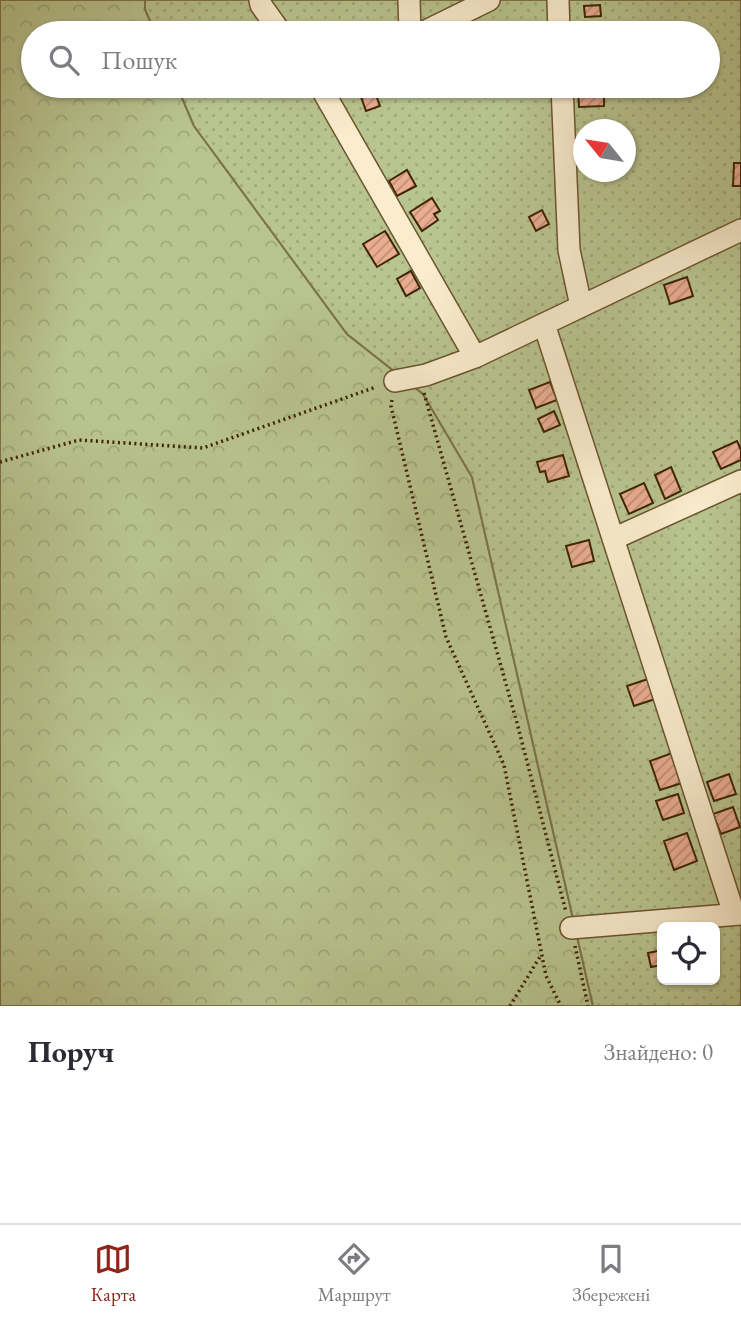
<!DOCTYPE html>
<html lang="uk">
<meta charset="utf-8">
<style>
:root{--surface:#fff;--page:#f2f2f3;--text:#2b2b33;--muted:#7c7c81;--line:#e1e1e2;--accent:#8f2418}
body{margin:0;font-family:"EB Garamond",serif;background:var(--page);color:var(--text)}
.controls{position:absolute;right:21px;bottom:21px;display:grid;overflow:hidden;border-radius:10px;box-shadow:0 2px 5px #0004}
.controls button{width:63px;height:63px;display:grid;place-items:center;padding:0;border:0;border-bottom:2px solid var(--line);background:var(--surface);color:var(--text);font:35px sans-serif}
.compass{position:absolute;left:573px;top:119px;width:63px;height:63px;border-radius:50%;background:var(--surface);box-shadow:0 2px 5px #0004;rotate:300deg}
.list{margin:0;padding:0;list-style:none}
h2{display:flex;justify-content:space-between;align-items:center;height:91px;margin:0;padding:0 28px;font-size:30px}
h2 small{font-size:23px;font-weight:400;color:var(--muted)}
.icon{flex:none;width:38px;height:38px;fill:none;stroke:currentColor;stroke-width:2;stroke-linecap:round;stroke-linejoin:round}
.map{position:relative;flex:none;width:741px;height:1006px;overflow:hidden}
.search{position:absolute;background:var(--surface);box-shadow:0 2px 5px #0004;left:21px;right:21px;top:21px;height:77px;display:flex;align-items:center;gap:18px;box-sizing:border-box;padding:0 24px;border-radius:38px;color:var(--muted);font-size:26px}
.sheet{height:217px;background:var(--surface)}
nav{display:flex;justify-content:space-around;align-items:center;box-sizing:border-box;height:98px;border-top:2px solid var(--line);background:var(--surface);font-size:19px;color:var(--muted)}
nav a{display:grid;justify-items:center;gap:4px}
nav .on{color:var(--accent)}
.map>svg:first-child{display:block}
.forest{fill:url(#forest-crowns);stroke:#7c744a;stroke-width:2}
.park{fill:url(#park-dots);stroke:#7c744a;stroke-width:2;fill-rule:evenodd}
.building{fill:url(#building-hatch);stroke:#3e2403;stroke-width:2}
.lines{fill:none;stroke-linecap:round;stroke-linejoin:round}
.minor-casing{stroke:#6c542f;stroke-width:24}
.path{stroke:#3e2403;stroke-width:3.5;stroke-dasharray:2 3.5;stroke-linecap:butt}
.minor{stroke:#faedce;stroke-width:21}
</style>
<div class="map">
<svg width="741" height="1006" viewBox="0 0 741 1006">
<defs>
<pattern id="forest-crowns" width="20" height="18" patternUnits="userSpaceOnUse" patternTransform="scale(1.75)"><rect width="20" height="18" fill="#b9c590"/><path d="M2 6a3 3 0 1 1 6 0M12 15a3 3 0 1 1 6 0" fill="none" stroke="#a0a97b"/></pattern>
<pattern id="park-dots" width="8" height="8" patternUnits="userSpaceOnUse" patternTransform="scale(1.75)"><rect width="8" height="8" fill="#b9c590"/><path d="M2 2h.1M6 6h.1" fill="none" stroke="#a0a97b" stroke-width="1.8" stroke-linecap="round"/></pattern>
<pattern id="building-hatch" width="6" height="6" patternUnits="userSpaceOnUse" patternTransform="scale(1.75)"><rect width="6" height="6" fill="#eaad93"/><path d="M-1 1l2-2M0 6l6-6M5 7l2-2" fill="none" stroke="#bf8d76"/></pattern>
</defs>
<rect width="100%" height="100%" fill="#f8e4b3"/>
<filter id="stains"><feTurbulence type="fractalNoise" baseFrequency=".00286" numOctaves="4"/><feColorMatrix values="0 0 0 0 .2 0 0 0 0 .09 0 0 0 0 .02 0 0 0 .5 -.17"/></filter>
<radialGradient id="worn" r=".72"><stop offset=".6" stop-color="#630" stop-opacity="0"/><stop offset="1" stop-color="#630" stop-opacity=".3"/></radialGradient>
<!-- forest -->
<path class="forest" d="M0,0H145V9L155,33H33V86H177L194,126L347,334L423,394L472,477L593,1006H0Z"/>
<!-- park -->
<path class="park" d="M145,0H741V1006H593L472,477L423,394L347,334L194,126L177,86H708V33H155L145,9ZM584,130H626V172H584ZM662,927H715V980H662Z"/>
<!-- building -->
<path class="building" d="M600,5L601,16L585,17L584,6Z
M578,86H604V106L579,107Z
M374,90L380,106L366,111L360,94Z
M734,163H741V186H733Z
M407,170L416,186L397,196L389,181Z
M432,198L440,211L434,214L438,220L422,231L410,212Z
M542,210L549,224L536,231L529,217Z
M385,231L399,254L377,267L363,244Z
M411,271L420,288L406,296L397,279Z
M687,277L693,296L670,304L664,285Z
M550,382L557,400L536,408L529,390Z
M554,411L560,425L544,432L538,419Z
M737,441L741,450V460L721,469L713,452Z
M563,455L569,476L548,482L545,471L540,472L537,462Z
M671,467L681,491L665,499L655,475Z
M644,483L653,503L629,514L620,494Z
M589,540L594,561L572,567L566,546Z
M648,679L655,699L634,706L627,686Z
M675,752L685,782L660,790L650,761Z
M729,774L736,794L714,801L707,782Z
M678,794L684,813L663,820L656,801Z
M733,807L740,827L721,834L713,814Z
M687,833L697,861L674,870L664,841Z
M662,950V965L651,967L648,953Z"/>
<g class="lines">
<!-- minor casing -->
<g class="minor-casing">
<path id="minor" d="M260,0L261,5L281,33
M409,0L410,33
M558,0L559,33
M422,33L489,0
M320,86L475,357
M562,86L569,250L581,306
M544,324L734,914
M395,381L426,375L475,357L741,230
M613,539L741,481
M571,928L741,914"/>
</g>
<!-- path -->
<path class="path" d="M424,393L517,723L566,912
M392,400L391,406L446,637L504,765L546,976L561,1006
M0,462L79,440L203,448L376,387
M575,946L588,1006
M510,1006L541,955"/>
<!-- minor -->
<use href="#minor" class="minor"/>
</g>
<rect width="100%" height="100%" filter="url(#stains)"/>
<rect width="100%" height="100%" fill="url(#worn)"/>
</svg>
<div class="controls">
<button><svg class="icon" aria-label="locate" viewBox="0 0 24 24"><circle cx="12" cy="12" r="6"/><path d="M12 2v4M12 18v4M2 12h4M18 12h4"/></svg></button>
</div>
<svg class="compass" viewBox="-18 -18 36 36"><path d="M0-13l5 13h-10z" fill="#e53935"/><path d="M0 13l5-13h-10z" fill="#7c7c81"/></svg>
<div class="search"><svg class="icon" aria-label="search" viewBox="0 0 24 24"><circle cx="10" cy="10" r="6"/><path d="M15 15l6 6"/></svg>Пошук</div>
</div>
<section class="sheet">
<h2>Поруч<small>Знайдено: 0</small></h2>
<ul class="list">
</ul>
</section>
<nav>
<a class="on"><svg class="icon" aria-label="map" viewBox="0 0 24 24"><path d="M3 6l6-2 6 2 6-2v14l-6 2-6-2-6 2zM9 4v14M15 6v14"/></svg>Карта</a>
<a><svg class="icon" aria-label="directions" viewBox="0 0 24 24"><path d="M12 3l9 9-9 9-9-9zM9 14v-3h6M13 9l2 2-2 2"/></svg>Маршрут</a>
<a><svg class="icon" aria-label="saved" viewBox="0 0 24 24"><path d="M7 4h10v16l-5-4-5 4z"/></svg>Збережені</a>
</nav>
